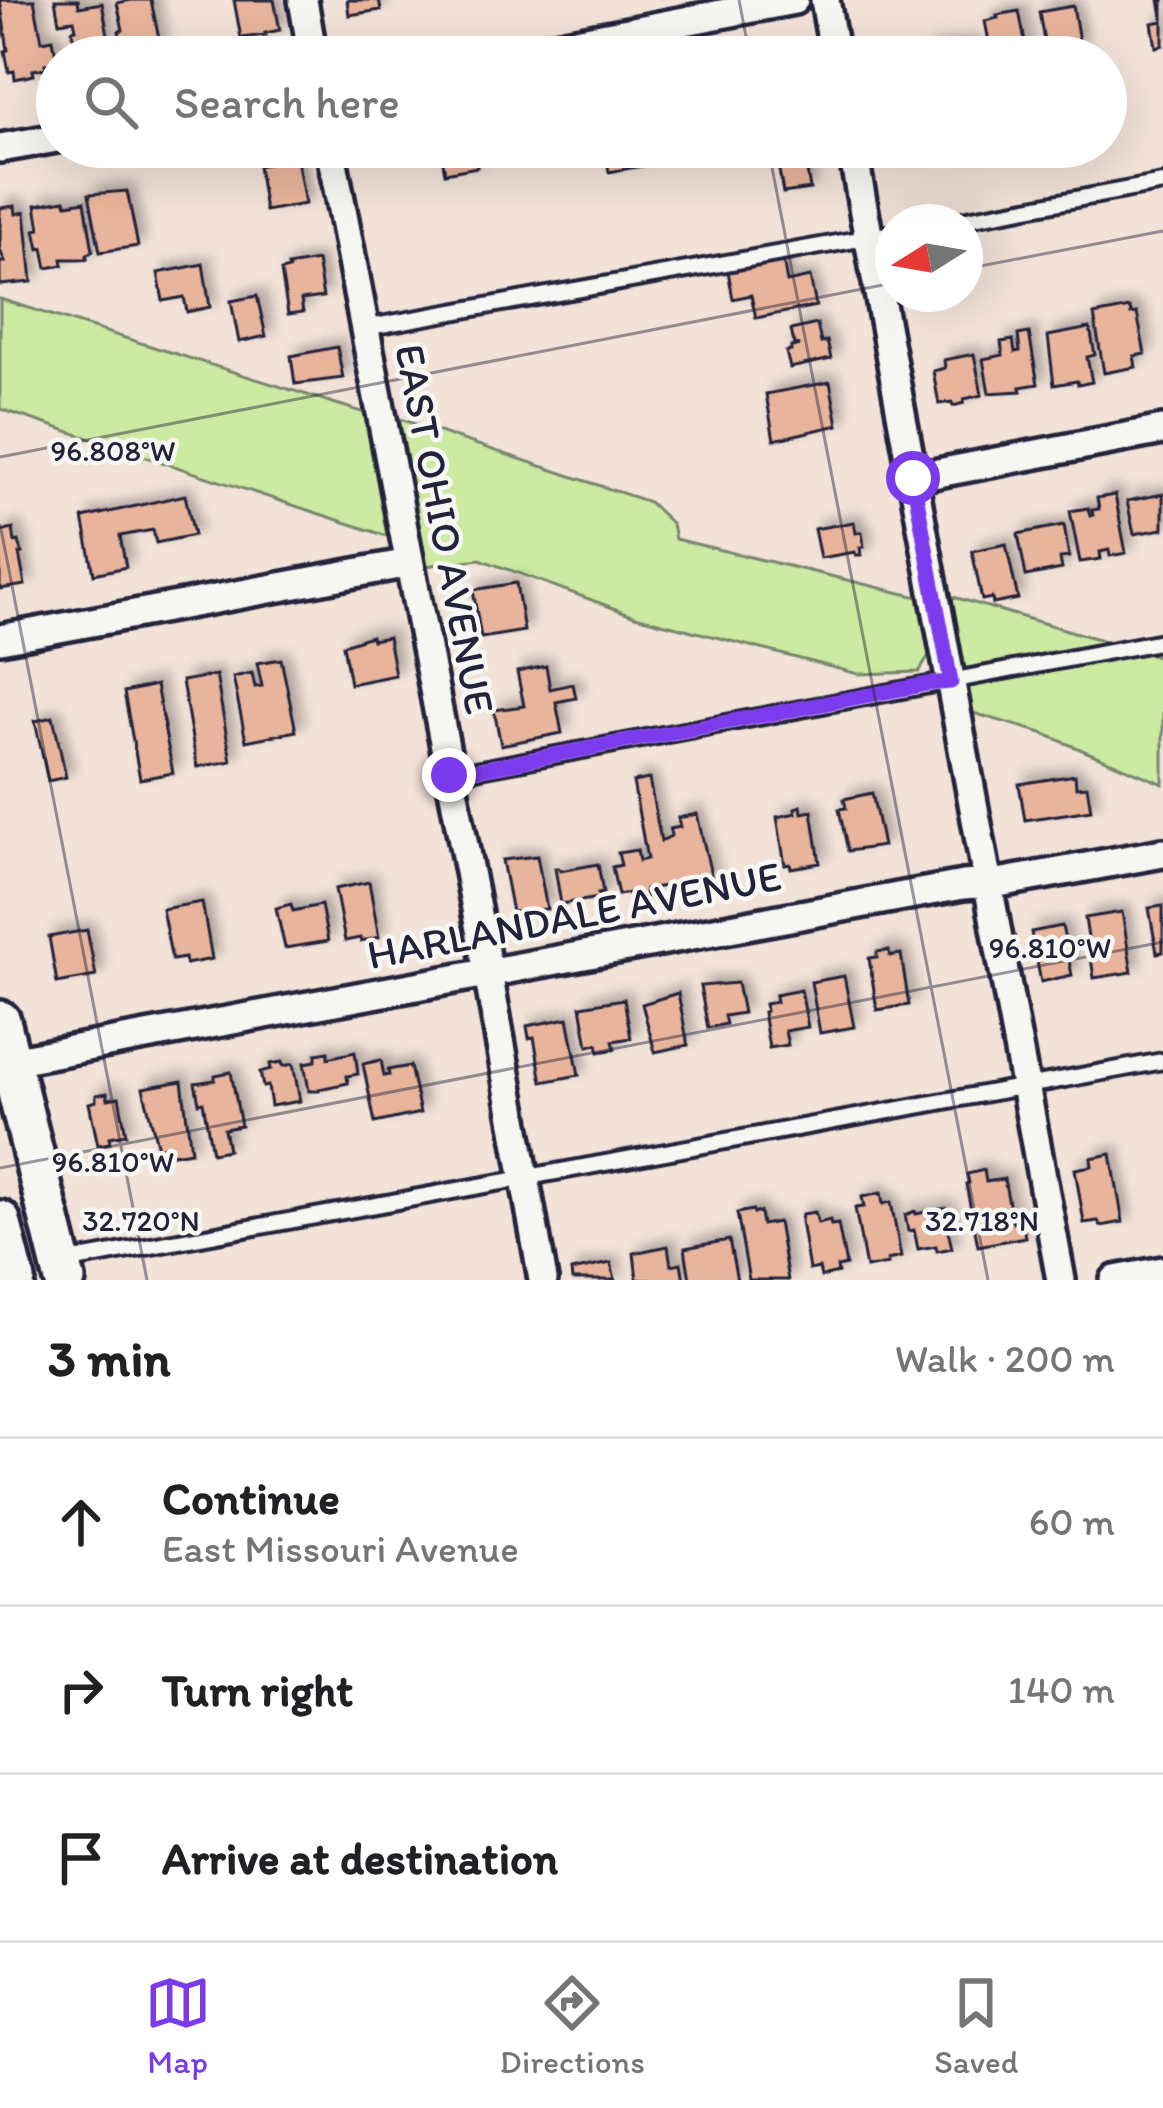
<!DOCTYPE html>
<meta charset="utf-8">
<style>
:root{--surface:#fff;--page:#f6f6f6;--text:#202124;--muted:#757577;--line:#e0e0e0;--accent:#7c3aed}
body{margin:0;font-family:Itim,sans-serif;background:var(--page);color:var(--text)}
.compass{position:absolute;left:875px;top:204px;width:108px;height:108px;border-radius:50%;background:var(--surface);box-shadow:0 12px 48px #0002;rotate:259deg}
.stop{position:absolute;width:36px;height:36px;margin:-27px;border:9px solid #7c3aed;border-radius:50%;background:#fff}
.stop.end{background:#7c3aed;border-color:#fff;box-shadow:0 3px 12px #0008}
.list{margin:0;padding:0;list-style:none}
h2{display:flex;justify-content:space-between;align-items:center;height:156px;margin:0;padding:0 48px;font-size:51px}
h2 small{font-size:39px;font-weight:400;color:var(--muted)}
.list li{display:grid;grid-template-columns:78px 1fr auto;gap:36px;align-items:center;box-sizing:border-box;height:168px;padding:0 48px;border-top:3px solid var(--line)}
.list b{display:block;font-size:45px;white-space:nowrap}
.list p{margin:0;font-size:39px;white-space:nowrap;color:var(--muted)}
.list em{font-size:39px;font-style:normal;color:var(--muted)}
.icon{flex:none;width:66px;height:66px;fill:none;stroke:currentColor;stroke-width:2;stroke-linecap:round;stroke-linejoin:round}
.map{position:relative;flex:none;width:1163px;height:1280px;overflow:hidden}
.search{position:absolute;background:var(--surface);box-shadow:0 12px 48px #0002;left:36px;right:36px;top:36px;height:132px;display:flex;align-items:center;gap:30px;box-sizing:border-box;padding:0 42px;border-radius:66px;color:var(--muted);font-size:45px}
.sheet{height:660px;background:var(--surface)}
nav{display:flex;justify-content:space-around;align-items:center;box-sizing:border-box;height:168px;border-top:3px solid var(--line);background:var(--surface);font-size:33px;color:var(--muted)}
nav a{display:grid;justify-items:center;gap:6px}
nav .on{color:var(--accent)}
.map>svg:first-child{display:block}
.green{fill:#cceaa1;stroke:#77866e;stroke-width:3}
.building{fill:#e8b49b;stroke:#22223b;stroke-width:3;filter:url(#shadow)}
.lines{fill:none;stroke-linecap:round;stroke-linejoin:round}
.service-casing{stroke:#22223b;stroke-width:22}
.minor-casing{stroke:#22223b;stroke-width:36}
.secondary-casing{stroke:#22223b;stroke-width:48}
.service{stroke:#f6f6f2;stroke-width:14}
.minor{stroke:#f6f6f2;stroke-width:27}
.secondary{stroke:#f6f6f2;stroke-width:39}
.route{stroke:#7c3aed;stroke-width:15}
.ticks{fill:none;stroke:#22223b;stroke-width:3;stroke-opacity:0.45}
.labels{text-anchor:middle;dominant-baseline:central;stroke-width:9;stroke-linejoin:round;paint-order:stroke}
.street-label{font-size:42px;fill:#22223b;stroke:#f6f6f2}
.ticks-label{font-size:30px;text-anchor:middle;fill:#22223b;stroke:#f6f6f2;stroke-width:9;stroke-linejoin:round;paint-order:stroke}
</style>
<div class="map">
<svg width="1163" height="1280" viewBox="0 0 1163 1280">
<defs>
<filter id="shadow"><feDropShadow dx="7" dy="-7" stdDeviation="6" flood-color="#0004"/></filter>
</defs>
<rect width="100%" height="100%" fill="#f2e2d8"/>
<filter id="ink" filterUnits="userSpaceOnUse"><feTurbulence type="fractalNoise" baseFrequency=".00833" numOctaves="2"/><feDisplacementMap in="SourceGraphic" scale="24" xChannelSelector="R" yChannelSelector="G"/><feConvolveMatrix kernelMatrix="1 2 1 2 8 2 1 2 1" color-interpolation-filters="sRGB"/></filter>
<g filter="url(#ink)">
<!-- green -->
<path class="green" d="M0,299L365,413L387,536L0,409Z
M397,418L649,502L672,524L675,539L918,597L929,656L919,672L858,674L635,616L480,559L425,566Z
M950,596L1163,658V784L1042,733L973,713Z"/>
<!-- building -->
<path class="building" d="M0,0H34L42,41L53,39L57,62L45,64L46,68L33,70L34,75L15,79L14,71L9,72L5,51L8,50Z
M55,0H78L79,7L102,3L111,51L98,53L99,57H77L72,30L76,29L74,20L59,22Z
M131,0H151L161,49L148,52L149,55L129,57L128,51L123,52L119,31L123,30L117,3Z
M234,0H274L280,30L265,33L266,35L241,38Z
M347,0H379L381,10L349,15Z
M1159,0H1163V45L1156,47L1152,23L1163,21Z
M1073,6L1080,47L1046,53L1039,12Z
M1019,11L1028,57H992L985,21L998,18L997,15Z
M972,44L974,57H926V52Z
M440,147H473L477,167L445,173Z
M539,147H579L580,150L540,156Z
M602,147H639L642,166L609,172L606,153H603Z
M775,147H803L810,189L783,193Z
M288,152L289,160L297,159L305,204L265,211L258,166L267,164L265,156Z
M127,191L138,246L100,252L89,194Z
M65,200L67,204L85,201L93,251L87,255V259H62L63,265L47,268L43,248L39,249L35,230L40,229L36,205Z
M15,206L16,214L25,212L32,282L0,285V262H5L0,250V208Z
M783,260L787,282L810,277L816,306L756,318L751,295L733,299L728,271Z
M317,261L323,297L301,300L303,312L288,314L281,271L289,269L288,266Z
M203,264L210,307L187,312L184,297L163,301L158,273Z
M257,296L266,336L239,342L231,301Z
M1130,308L1131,314L1137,313L1145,354L1134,356L1136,367L1104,373L1094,315Z
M817,324L821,343L827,341L831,359L790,368L786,352L791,351V347L800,345L794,344L791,330Z
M1090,328L1095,355L1087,357L1092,382L1078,385L1077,381L1054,385L1048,336Z
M1029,333L1038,384L1020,387L1021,391L989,393L983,359L1003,355L1001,342L1013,340L1015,352L1020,351L1018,335Z
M337,347L343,378L295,384L291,356Z
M974,354L982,395L964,399V403L953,406L952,402L939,404L933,371L945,368L944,360Z
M830,382L838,425L774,440L766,394Z
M1163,494V529L1134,534L1127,501Z
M185,495L194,535L156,543L153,530L120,536L126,567L94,574L83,518Z
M1115,495L1126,553L1110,556L1109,550L1100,552L1101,559L1080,562L1070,511L1088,508L1090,516L1093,515L1092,510L1099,509L1097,498Z
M854,522L856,533L862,532L864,547H860L861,555H856L855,552L820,558L814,529Z
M1064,525L1069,557L1060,558L1062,569L1026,576L1018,534Z
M13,529L15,542L19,541L22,553L19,554L25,585L0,589V532Z
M1006,544L1018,599L993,604L992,598L982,600L972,551Z
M516,583L524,631L481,638L473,590Z
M371,636L372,640L388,637L395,675L350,684L343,645Z
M281,659L296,731L246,741L233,677L252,673L255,687L262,686L257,663Z
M546,666L550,689L573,684L576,698L556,702L562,733L501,745L494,710L524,706L517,672Z
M216,675L231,761L197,767L182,681Z
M156,685L173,773L140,779L124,692Z
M53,717L66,777L48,781L35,721Z
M1075,775L1076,787L1087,786L1091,810L1025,820L1019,784Z
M649,779L661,841L671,836L670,829L680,827L678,818L697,814L712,879L645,889L646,897L631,899L630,893L618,895L612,867L621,865L618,853L637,850L639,861L647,859L633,782Z
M872,793L883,846L848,851L839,809L846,808L844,799Z
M801,806L802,813L812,811L820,863L791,868L790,864L785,865L777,817L796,813L795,808Z
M537,856L547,909L512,912L502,860Z
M598,864L603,893L598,894L599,898L561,904L555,868H559L560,871Z
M369,882L379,937L361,942L360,938L345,941L335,889Z
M202,902L212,959L186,964L185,958L172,960L162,909Z
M291,904L293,911L321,905L328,941L285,948L276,908Z
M1163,906V952L1157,953L1149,908Z
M1122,912L1132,972L1094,978L1085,918Z
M1062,926L1072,975L1041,982L1031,932Z
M87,930L96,976L57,983L49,937Z
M889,950L890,956L901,954L909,1005L877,1010L869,958L877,957V952Z
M844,976L854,1027L820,1033L811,982Z
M737,983L743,1013L724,1016L726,1024L708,1028L700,986Z
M801,990L808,1027L785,1031L788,1045L769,1048L763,1012L766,1011L765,1004L776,1002L775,995Z
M678,993L688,1045L655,1052L642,1004Z
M624,999L631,1038L613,1041L615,1049L599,1052L597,1044L588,1046L581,1006Z
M568,1018L579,1075L542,1082L534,1037L529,1038L527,1026Z
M328,1052V1058L355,1052L358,1074L347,1076L348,1083L319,1089V1091H309L304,1063L316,1061V1054Z
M381,1060L384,1076L389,1075L388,1070L410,1066L420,1113L375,1123L363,1064Z
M282,1062L283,1066L293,1064L300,1101L271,1106L268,1086L263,1087L260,1072L271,1069L270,1064Z
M231,1072L241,1126L224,1129L228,1150L212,1153L203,1102L199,1103L195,1083L215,1080V1075Z
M182,1081L191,1151L173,1154L171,1145L158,1148L143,1088Z
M107,1093L108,1099L119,1097L126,1134L109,1137L110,1143L98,1145L89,1103L96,1101V1095Z
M1111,1154L1123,1222L1101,1226L1098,1221L1084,1223L1075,1169L1092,1166L1091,1158Z
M984,1170L986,1182L1004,1179L1013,1223L1022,1221L1025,1237L978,1246L966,1184L969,1183L967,1174Z
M881,1193L883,1204L891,1202L901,1257L887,1260L888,1264L866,1268L855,1208L864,1207L862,1197Z
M946,1208L953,1225L947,1226L952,1248L937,1251L936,1246L918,1249L914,1230L908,1231L905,1215L915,1211L916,1214Z
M753,1210L754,1213L760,1212L762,1225L778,1222L788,1280H749L737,1213Z
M815,1212L818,1223L830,1220L831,1225L838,1224L846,1265L837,1267L838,1273L821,1277L819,1268L809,1270L801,1221L802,1214Z
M729,1240L737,1280H690L685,1248Z
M668,1246L671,1265L681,1263L684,1280H637L634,1253Z
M611,1263L615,1280H572L571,1271Z"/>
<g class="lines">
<!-- service casing -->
<g class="service-casing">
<path id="service" d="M951,222L1163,183
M364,328L893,233
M449,775L1163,641
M64,1262L1163,1061"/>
</g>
<!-- minor casing -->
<g class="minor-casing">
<path id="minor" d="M303,0L313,57
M825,0L835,57
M498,57L794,0
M330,147L483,945L543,1280
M852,147L1061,1280
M0,148L57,138
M912,478L1163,430
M0,639L409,563
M0,1063L963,885L1004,882L1163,853
M1115,1280L1163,1271"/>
</g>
<!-- secondary casing -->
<g class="secondary-casing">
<path id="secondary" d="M0,1021L65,1280
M0,1221L15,1280"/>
</g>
<!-- service -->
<use href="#service" class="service"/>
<!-- minor -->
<use href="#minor" class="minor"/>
<!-- secondary -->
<use href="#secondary" class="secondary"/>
</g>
</g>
<g class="lines" filter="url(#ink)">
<!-- route -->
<path class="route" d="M449,775L928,684L951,682L913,478"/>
</g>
<!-- ticks -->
<path class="ticks" d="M739,0L750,57M768,147L988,1280M965,269L1163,231M0,457L893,283M0,524L147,1280M0,1168L1163,942"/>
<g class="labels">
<!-- street labels -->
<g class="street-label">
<text transform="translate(445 529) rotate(79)">EAST OHIO AVENUE</text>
<text transform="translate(574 915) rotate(-11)">HARLANDALE AVENUE</text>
</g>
</g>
<g class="ticks-label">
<text x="113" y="461">96.808°W</text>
<text x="1050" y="958">96.810°W</text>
<text x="113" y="1172">96.810°W</text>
<text x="141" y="1231">32.720°N</text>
<text x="982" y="1231">32.718°N</text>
</g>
</svg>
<svg class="compass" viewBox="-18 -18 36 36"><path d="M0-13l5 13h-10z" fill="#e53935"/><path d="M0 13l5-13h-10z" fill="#757577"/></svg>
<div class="stop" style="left:913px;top:478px"></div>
<div class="stop end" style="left:449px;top:775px"></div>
<div class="search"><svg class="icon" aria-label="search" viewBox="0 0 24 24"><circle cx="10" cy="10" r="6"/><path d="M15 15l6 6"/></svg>Search here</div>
</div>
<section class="sheet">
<h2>3 min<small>Walk · 200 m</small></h2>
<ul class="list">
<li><svg class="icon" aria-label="ahead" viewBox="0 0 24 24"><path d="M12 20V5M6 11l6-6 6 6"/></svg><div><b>Continue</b><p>East Missouri Avenue</p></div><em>60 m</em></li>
<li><svg class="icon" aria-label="right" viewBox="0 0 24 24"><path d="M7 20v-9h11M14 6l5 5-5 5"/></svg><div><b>Turn right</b></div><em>140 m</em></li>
<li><svg class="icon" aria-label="arrive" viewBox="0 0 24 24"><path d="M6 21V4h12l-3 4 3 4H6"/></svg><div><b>Arrive at destination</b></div></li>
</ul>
</section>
<nav>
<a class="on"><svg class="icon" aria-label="map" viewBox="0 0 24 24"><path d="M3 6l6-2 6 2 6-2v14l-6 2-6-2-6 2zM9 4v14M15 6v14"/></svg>Map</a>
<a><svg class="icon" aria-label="directions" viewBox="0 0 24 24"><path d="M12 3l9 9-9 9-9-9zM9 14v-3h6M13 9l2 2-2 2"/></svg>Directions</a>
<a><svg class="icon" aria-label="saved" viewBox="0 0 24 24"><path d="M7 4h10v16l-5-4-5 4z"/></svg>Saved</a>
</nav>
